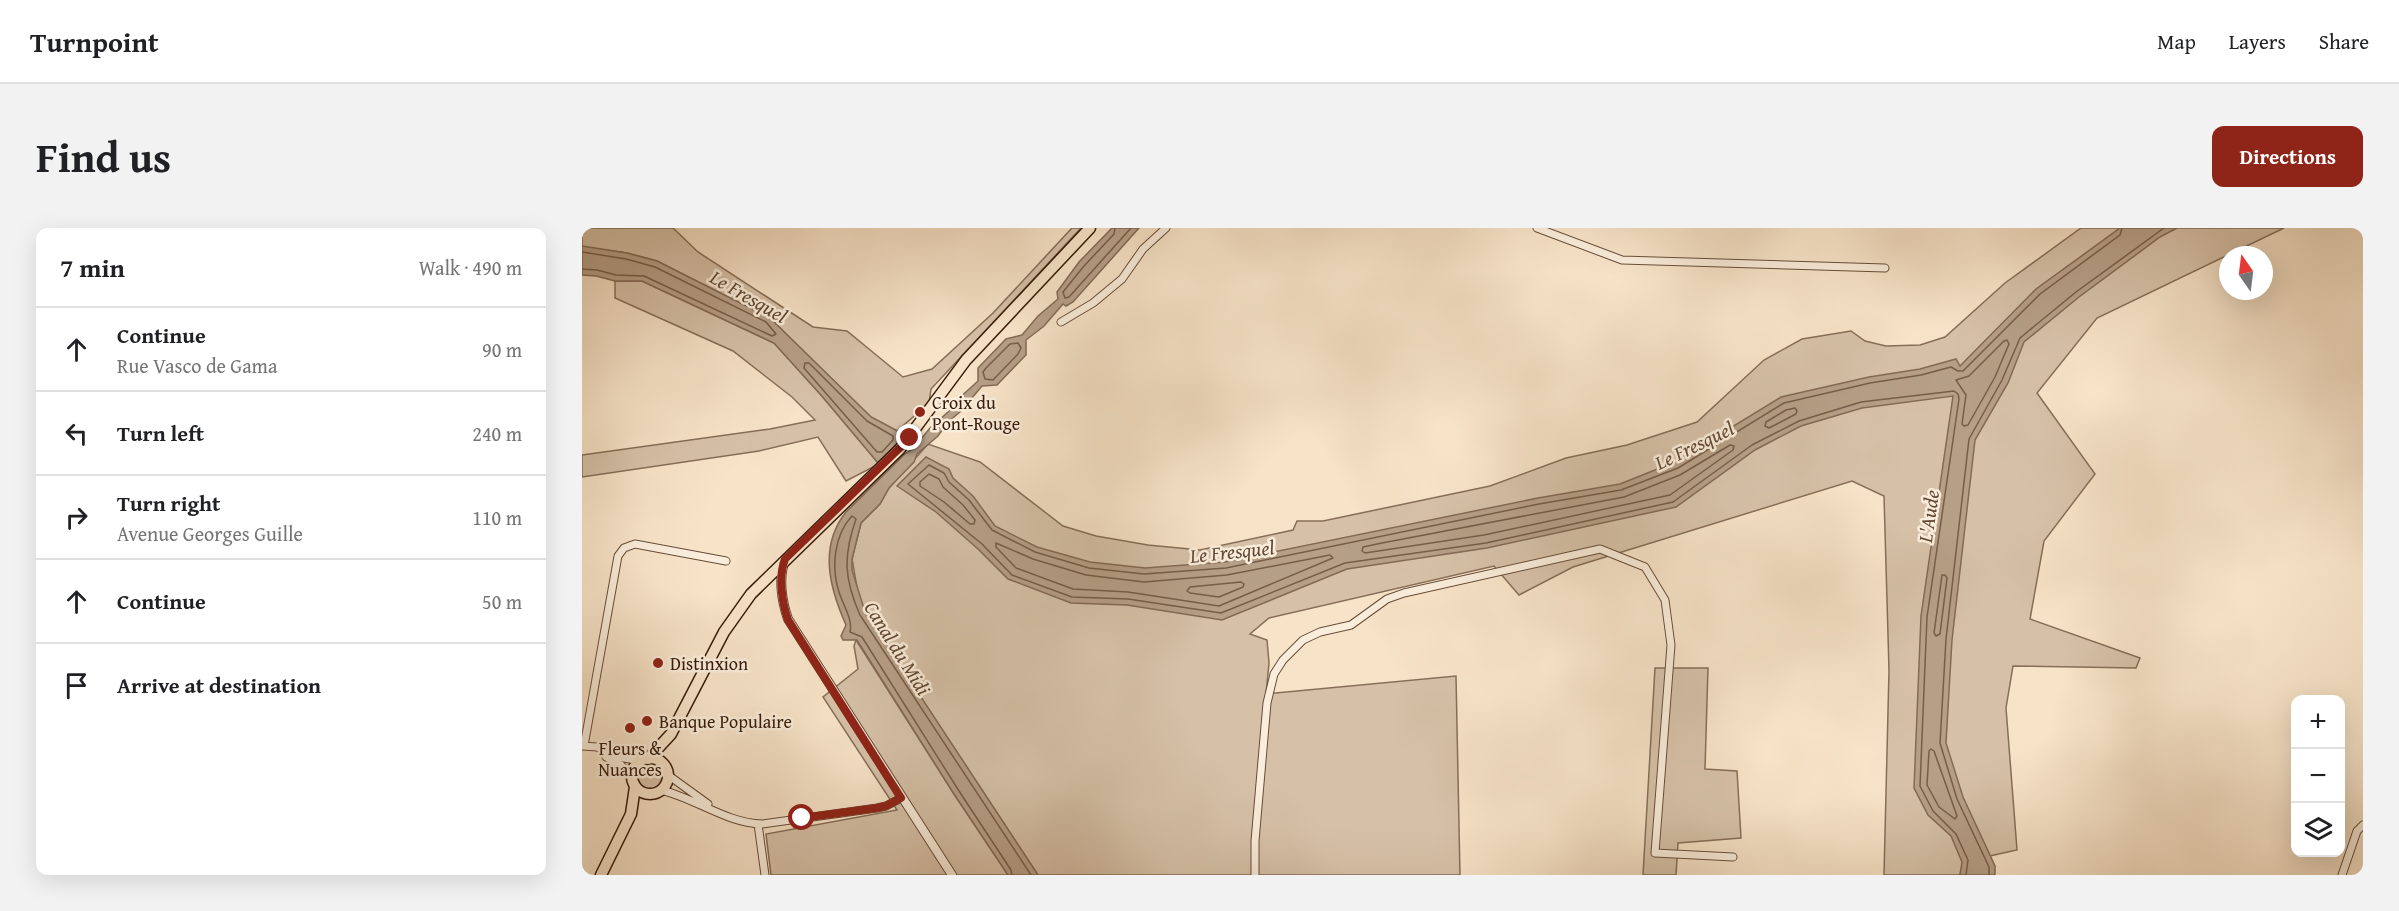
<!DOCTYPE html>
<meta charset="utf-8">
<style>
:root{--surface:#fff;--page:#f2f2f2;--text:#202124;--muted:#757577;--line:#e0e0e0;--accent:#8f2418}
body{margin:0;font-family:"Gentium Book Plus",serif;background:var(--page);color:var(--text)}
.controls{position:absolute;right:18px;bottom:18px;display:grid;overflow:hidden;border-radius:12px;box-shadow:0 6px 24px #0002}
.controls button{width:54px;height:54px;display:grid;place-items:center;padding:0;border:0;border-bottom:2px solid var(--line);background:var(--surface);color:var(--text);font:30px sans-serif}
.compass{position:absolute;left:1637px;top:18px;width:54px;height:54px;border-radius:50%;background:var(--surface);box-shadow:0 6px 24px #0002;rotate:346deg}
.stop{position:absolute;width:18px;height:18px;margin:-14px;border:4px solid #8f2418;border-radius:50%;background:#fff}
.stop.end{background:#8f2418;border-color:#fff;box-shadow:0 2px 6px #0008}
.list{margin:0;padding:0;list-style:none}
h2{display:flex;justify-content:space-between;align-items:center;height:78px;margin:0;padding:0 24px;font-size:26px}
h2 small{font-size:20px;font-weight:400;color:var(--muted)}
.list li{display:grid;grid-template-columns:39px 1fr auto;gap:18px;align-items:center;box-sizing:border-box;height:84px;padding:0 24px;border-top:2px solid var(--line)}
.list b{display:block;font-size:22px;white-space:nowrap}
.list p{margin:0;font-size:20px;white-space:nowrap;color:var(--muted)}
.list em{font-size:20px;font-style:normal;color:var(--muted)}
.icon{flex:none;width:33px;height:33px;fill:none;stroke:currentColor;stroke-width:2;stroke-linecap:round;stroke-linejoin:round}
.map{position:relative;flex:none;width:1781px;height:647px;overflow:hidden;border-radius:12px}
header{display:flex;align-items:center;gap:36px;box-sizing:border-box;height:84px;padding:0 30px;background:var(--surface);border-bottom:2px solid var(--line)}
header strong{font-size:28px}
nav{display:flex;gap:33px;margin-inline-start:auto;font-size:21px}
.intro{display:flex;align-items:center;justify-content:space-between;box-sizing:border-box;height:144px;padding:0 36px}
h1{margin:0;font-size:42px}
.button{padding:15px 27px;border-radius:12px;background:var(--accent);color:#fff;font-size:21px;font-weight:700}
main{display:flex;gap:36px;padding:0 36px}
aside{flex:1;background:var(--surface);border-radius:12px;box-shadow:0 6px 24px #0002}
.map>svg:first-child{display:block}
.green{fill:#d6c1a8;stroke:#866e58;stroke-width:1.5}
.water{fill:#b69f87;stroke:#836a55;stroke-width:1.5}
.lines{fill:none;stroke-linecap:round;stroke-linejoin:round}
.shore{stroke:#765d48;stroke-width:1.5}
.minor-casing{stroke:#674d39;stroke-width:9}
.tertiary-casing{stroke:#674d39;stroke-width:10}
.primary-casing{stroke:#371b09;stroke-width:13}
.minor{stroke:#faeddb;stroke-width:7}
.tertiary{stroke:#faeddb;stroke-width:8}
.primary{stroke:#f7e3c8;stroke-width:10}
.route{stroke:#8f2418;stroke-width:8}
.poi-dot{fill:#8f2418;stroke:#faeddb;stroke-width:2}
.labels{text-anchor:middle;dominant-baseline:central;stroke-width:5;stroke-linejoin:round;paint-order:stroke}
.poi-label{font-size:18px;fill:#371b09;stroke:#faeddb;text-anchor:start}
.water-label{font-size:20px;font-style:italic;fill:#634935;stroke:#faeddb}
</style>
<header>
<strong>Turnpoint</strong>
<nav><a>Map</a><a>Layers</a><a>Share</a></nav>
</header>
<div class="intro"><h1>Find us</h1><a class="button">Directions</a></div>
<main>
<aside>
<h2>7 min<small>Walk · 490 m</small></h2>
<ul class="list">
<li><svg class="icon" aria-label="ahead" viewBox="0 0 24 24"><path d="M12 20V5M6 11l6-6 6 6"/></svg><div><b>Continue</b><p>Rue Vasco de Gama</p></div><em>90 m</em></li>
<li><svg class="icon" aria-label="left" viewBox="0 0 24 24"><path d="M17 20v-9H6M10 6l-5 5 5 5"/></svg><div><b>Turn left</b></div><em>240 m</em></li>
<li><svg class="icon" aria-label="right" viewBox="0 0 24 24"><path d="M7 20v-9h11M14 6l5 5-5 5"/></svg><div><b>Turn right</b><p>Avenue Georges Guille</p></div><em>110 m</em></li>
<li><svg class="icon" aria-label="ahead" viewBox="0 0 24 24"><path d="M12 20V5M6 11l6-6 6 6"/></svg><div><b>Continue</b></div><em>50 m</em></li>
<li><svg class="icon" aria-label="arrive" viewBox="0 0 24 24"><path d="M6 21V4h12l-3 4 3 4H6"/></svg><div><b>Arrive at destination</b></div></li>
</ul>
</aside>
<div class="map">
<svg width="1781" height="647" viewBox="0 0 1781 647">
<rect width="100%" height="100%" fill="#f7e3c8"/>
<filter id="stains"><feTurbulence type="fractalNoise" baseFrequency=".00333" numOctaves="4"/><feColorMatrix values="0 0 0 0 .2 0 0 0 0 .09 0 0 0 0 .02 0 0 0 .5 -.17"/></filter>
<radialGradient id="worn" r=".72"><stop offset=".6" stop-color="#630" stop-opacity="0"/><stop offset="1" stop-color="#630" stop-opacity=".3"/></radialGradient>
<!-- green -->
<path class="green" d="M0,0H91L116,24L231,99L265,103L321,149L350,141L411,85L490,0H499L349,161L347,175L315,203L289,189L188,90L75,33L45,25L0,19Z
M1499,0H1702L1515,90L1455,165L1513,246L1462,313L1448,391L1558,430L1554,440L1431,438L1424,480L1435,622L1381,634L1378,647H1302L1307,442L1302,268L1270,253L991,339L937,367L912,338L687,390L668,406L685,412L687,435L684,466L874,448L878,647H456L303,415L277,371L270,331L279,295L298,276L307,260L346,216L398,234L481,298L514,308L566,317L618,322L711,302L715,293H741L908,258L984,230L1045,217L1115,194L1182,132L1220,111L1269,103L1283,113L1304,118L1338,117L1363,109L1423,55Z
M33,53H60L192,115L239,167L297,236L264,253L236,209L177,223L0,249V227L188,201L233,192L210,169L151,123L33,70Z
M274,412L372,566L426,647H189L184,606L315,582L241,469L276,441L272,418Z
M1073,440H1126L1123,541L1155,543L1159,610L1096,615L1094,647H1061Z
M54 548a14 14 0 1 1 28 0a14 14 0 1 1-28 0Z"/>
<!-- water -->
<path class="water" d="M530,0H557L491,74L484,78L481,76L462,98L444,112V127L441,130L415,157L400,158L379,183L365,195L356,208L335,226L332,234L307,260L298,276L279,295L270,331V342L283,384L456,647H426L372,566L275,412H261L259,408L264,397C248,361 236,319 264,284L324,225L331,221L348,200L366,184L374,173L396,153V140L424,111L440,107L456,88L476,71L475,64L497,34Z
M1538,0H1595L1578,9L1497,69L1442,114L1426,155L1393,212L1370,412L1364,515L1381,569L1413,638V647H1378L1380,634L1369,608L1346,587L1332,560L1339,388L1371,168L1280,180L1219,198L1173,222L1094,279L905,320L765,341L640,392L545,377L489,375L426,351L396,321L354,284L315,258L344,229L367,241L371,250L391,268L413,298L455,319L508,334L563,340L643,334L956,270L1038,256L1093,234L1199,169L1287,149L1338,141L1374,131L1378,138L1454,61Z
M0,18L45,25L75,33L188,90L289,189L323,207L297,236L239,167L192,115L60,53H33L14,48L0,47Z"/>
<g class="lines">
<!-- shore -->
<path class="shore" d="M533,0L532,6L502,38L481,64L483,70L487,69L549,0
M0,24L44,31L73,39L184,94L194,106L190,108L62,48L34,47L15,42L0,41
M1425,112L1427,116L1413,149L1386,197L1382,198L1380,196L1384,167L1374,152L1387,148L1422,113Z
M436,115L439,120L436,126L411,152L403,151L401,144L404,140L428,116Z
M223,135H227L285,193L311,208V212L300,224H295L222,140Z
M1213,180L1215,183L1214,186L1187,200L1183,198L1184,194L1204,182Z
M1148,217L1152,218L1151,222L1088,267L902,307L783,325L780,323L781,319L800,315L1042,269L1098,247Z
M347,246L357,251L361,259L381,277L393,292L392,296H388L362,274L338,258V254Z
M414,315L451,331L504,347L562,354L645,347L748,327L751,330L637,378L546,364L491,361L434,340L414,319Z
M1360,347H1363L1365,350L1358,406L1354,408L1352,405Z
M659,354L662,356L661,359L637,369L608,365L605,363L608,359Z
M1349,521L1352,523L1375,588L1373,591L1357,579L1345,557L1347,523Z
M430,647L429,642L377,563L280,409L268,404C271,391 261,377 257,364C249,340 252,307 270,288L274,291C261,328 262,351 278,387L449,647
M1384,647L1386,632L1374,606L1351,583L1338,558L1345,389L1377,171L1376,166L1372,163L1279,174L1217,193L1170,217L1091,274L904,315L763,335L639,385L546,371L490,369L430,347L400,316L326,256L347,237L362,245L367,254L387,272L410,302L453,324L507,340L562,346L644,340L957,276L1039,262L1096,240L1202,175L1288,155L1339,147L1369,139L1376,143H1381L1458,66L1538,7L1540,0
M1407,647V639L1375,571L1358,515L1364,411L1387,211L1420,152L1438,110L1494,64L1582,0"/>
<!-- minor casing -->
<g class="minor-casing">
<path id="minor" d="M955,0L1040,32L1303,40
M479,94L511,75L540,51L561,21L584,0
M0,518L15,519L36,529L59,533
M2,518L36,328L42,320L53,316L144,333
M24,529L39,537L50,550
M86,547L126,576
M79,562C113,570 144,595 180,596L295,580L304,578L319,570
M176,596L183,647
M673,647V613L685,475L692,446L701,432L721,412L738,404L769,397L805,371L822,365L1018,321L1063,339L1083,372L1089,417L1073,625L1151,629
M1760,647L1775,603L1781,597"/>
</g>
<!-- tertiary casing -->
<g class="tertiary-casing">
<path id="tertiary" d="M203,332C196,350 200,374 206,391L370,647"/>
</g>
<!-- primary casing -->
<g class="primary-casing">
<path id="primary" d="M50 548a18 18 0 1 1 36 0a18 18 0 1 1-36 0Z
M66,531L89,506L142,404L169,366L318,221L384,132L508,0
M19,647L49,586L53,559"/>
</g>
<!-- minor -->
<use href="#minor" class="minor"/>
<!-- tertiary -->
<use href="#tertiary" class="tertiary"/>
<!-- primary -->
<use href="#primary" class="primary"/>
</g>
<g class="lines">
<!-- route -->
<path class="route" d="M220,590L295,580L304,578L319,570L206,392C200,374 196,349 203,331L328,210"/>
</g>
<!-- markers -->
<g class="poi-dot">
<circle cx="338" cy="184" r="6"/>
<circle cx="76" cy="435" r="6"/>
<circle cx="65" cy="493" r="6"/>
<circle cx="48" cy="500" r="6"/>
</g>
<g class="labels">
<!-- poi labels -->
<g class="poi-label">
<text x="350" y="174">Croix du<tspan x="350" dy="21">Pont-Rouge</tspan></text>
<text x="88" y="435">Distinxion</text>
<text x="77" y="493">Banque Populaire</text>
<text x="48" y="520" text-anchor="middle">Fleurs &amp;<tspan x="48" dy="21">Nuances</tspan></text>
</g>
<!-- water labels -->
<g class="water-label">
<text transform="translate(167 68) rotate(30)">Le Fresquel</text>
<text transform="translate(1112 217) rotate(-26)">Le Fresquel</text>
<text transform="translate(1346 288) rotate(-82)">L'Aude</text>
<text transform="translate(650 323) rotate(-6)">Le Fresquel</text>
<text transform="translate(316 420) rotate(58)">Canal du Midi</text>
</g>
</g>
<rect width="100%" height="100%" filter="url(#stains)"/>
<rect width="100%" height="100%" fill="url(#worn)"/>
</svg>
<div class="controls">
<button>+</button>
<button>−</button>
<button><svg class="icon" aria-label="layers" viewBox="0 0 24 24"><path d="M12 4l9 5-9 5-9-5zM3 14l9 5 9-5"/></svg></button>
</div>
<svg class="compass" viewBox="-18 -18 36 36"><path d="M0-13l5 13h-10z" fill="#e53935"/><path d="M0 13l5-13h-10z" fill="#757577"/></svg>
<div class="stop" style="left:220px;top:590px"></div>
<div class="stop end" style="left:328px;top:210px"></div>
</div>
</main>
